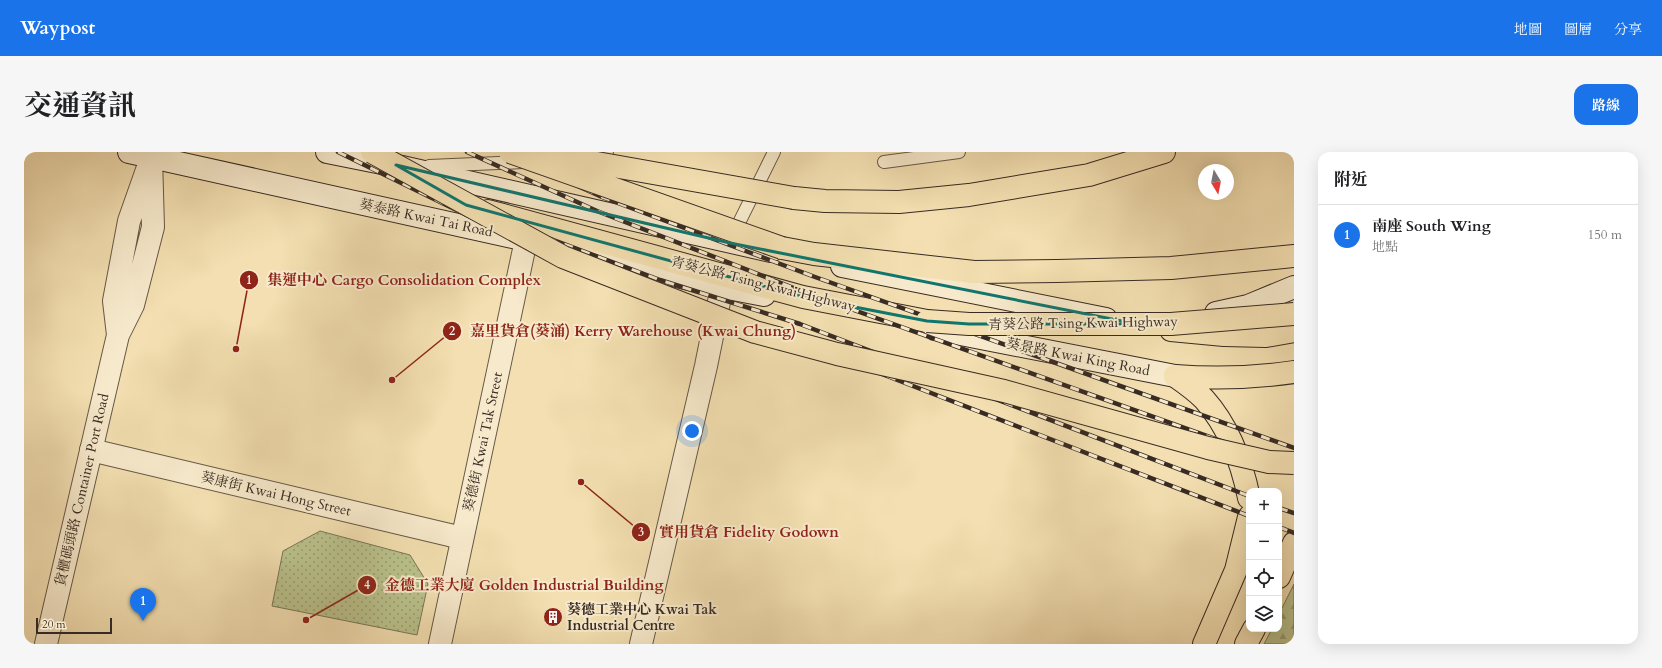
<!DOCTYPE html>
<html lang="zh-TW">
<meta charset="utf-8">
<style>
:root{--surface:#fff;--page:#f6f6f6;--text:#202124;--muted:#757577;--line:#e0e0e0;--accent:#1a73e8}
body{margin:0;font-family:Cardo,"Noto Serif TC",serif;background:var(--page);color:var(--text)}
.controls{position:absolute;right:12px;bottom:12px;display:grid;overflow:hidden;border-radius:8px;box-shadow:0 4px 16px #0002}
.controls button{width:36px;height:36px;display:grid;place-items:center;padding:0;border:0;border-bottom:1px solid var(--line);background:var(--surface);color:var(--text);font:20px sans-serif}
.compass{position:absolute;left:1174px;top:12px;width:36px;height:36px;border-radius:50%;background:var(--surface);box-shadow:0 4px 16px #0002;rotate:170deg}
.scale{position:absolute;left:12px;bottom:10px;width:76px;box-sizing:border-box;padding-left:4px;border:2px solid #382b23;border-top:0;font-size:11px;line-height:14px;white-space:nowrap;color:#382b23;-webkit-text-stroke:3px #f7eacc;paint-order:stroke}
.you{position:absolute;left:668px;top:279px;width:14px;height:14px;margin:-10px;border:3px solid #fff;border-radius:50%;background:#1a73e8;box-shadow:0 0 0 6px #1a73e833}
.badge{display:grid;place-items:center;width:26px;height:26px;border-radius:50%;background:var(--accent);color:#fff;font-size:13px;font-weight:700}
.pin{position:absolute;translate:-50% -33px;filter:drop-shadow(0 1px 2px #0008)}
.pin::after{content:'';position:absolute;top:21px;width:14px;height:12px;background:inherit;clip-path:polygon(0 0,100% 0,50% 100%)}
.list{margin:0;padding:0;list-style:none}
h2{display:flex;justify-content:space-between;align-items:center;height:52px;margin:0;padding:0 16px;font-size:17px}
h2 small{font-size:13px;font-weight:400;color:var(--muted)}
.list li{display:grid;grid-template-columns:26px 1fr auto;gap:12px;align-items:center;box-sizing:border-box;height:60px;padding:0 16px;border-top:1px solid var(--line)}
.list b{display:block;font-size:15px;white-space:nowrap}
.list p{margin:0;font-size:13px;white-space:nowrap;color:var(--muted)}
.list em{font-size:13px;font-style:normal;color:var(--muted)}
.icon{flex:none;width:22px;height:22px;fill:none;stroke:currentColor;stroke-width:2;stroke-linecap:round;stroke-linejoin:round}
.map{position:relative;flex:none;width:1270px;height:492px;overflow:hidden;border-radius:12px}
header{display:flex;align-items:center;gap:24px;box-sizing:border-box;height:56px;padding:0 20px;background:var(--accent);color:#fff}
header strong{font-size:19px}
nav{display:flex;gap:22px;margin-inline-start:auto;font-size:14px}
.intro{display:flex;align-items:center;justify-content:space-between;box-sizing:border-box;height:96px;padding:0 24px}
h1{margin:0;font-size:28px}
.button{padding:10px 18px;border-radius:12px;background:var(--accent);color:#fff;font-size:14px;font-weight:700}
main{display:flex;gap:24px;padding:0 24px}
aside{flex:1;background:var(--surface);border-radius:12px;box-shadow:0 4px 16px #0002}
.map>svg:first-child{display:block}
.forest{fill:url(#forest-firs);stroke:#797658}
.garden{fill:url(#garden-dots);stroke:#797658}
.lines{fill:none;stroke-linecap:round;stroke-linejoin:round}
.service-casing{stroke:#675846;stroke-width:14}
.minor-casing{stroke:#675846;stroke-width:24}
.tertiary-casing{stroke:#675846;stroke-width:24}
.secondary-casing{stroke:#382b23;stroke-width:24}
.primary-casing{stroke:#382b23;stroke-width:24}
.motorway-casing{stroke:#382b23;stroke-width:24}
.service{stroke:#f7eacc;stroke-width:12}
.minor{stroke:#f7eacc;stroke-width:22}
.tertiary{stroke:#f7eacc;stroke-width:22}
.secondary{stroke:#f7eacc;stroke-width:22}
.primary{stroke:#f3dfb1;stroke-width:22}
.motorway{stroke:#f3dfb1;stroke-width:22}
.rail-casing{stroke:#382b23;stroke-width:4.5}
.rail{stroke:#f7eacc;stroke-width:3;stroke-dasharray:9;stroke-linecap:butt}
.motorway-bridge-casing{stroke:#382b23;stroke-width:24;stroke-linecap:butt}
.motorway-bridge{stroke:#f3dfb1;stroke-width:22}
.marked{fill:none;stroke:#0f766e;stroke-width:3;stroke-linejoin:round}
.labels{text-anchor:middle;dominant-baseline:central;stroke-width:4;stroke-linejoin:round;paint-order:stroke}
.street-label{font-size:14px;fill:#382b23;stroke:#f7eacc}
.poi-label{font-size:14px;font-weight:bold;fill:#382b23;stroke:#f7eacc;text-anchor:start}
.leader{fill:none;stroke:#8f2418;stroke-width:1.5}
.callout-dot{fill:#8f2418;stroke:#f7eacc;stroke-width:1.5}
.mark-label{font-size:12px;text-anchor:middle;font-weight:bold;fill:#fff}
.callout-label{font-size:15px;text-anchor:middle;font-weight:bold;fill:#8f2418;stroke:#f7eacc;stroke-width:4;stroke-linejoin:round;paint-order:stroke}
</style>
<header>
<strong>Waypost</strong>
<nav><a>地圖</a><a>圖層</a><a>分享</a></nav>
</header>
<div class="intro"><h1>交通資訊</h1><a class="button">路線</a></div>
<main>
<div class="map">
<svg width="1270" height="492" viewBox="0 0 1270 492">
<defs>
<pattern id="forest-firs" width="22" height="20" patternUnits="userSpaceOnUse"><rect width="22" height="20" fill="#bac28c"/><path d="M5 1l3.5 6h-7zM16 11l3.5 6h-7z" fill="#989e72"/></pattern>
<pattern id="garden-dots" width="8" height="8" patternUnits="userSpaceOnUse"><rect width="8" height="8" fill="#bac28c"/><path d="M2 2h.1M6 6h.1" fill="none" stroke="#989e72" stroke-width="1.8" stroke-linecap="round"/></pattern>
</defs>
<rect width="100%" height="100%" fill="#f3dfb1"/>
<filter id="stains"><feTurbulence type="fractalNoise" baseFrequency=".005" numOctaves="4"/><feColorMatrix values="0 0 0 0 .2 0 0 0 0 .09 0 0 0 0 .02 0 0 0 .5 -.17"/></filter>
<radialGradient id="worn" r=".72"><stop offset=".6" stop-color="#630" stop-opacity="0"/><stop offset="1" stop-color="#630" stop-opacity=".3"/></radialGradient>
<!-- forest -->
<path class="forest" d="M1270,432V490L1269,492H1240L1248,477H1255V462Z"/>
<!-- garden -->
<path class="garden" d="M296,379L386,403L404,432L393,483L248,454L259,399Z"/>
<g class="lines">
<!-- service casing -->
<g class="service-casing">
<path id="service" d="M563,3L583,0
M860,10L935,0
M405,14L499,10
M709,83L750,0"/>
</g>
<!-- minor casing -->
<g class="minor-casing">
<path id="minor" d="M67,298L438,386
M416,492L502,88
M617,492L682,214L698,135"/>
</g>
<!-- tertiary casing -->
<g class="tertiary-casing">
<path id="tertiary" d="M94,183L90,149L105,69L123,18
M22,492L94,183L109,153L129,75L127,5"/>
</g>
<!-- secondary casing -->
<g class="secondary-casing">
<path id="secondary" d="M105,0L502,88
M303,0L378,15L747,99
M534,95L698,135L740,143
M818,114L1082,167
M1192,161L1224,154L1270,135
M911,177L1151,224"/>
</g>
<!-- primary casing -->
<g class="primary-casing">
<path id="primary" d="M1147,178L1200,183L1242,184L1270,179
M1151,224C1161,231 1172,239 1180,247C1205,275 1218,311 1225,346
M1151,224C1191,227 1230,226 1270,220
M1255,425L1270,391
M1180,492L1212,418L1225,365
M1222,492L1230,477"/>
</g>
<!-- motorway casing -->
<g class="motorway-casing">
<path id="motorway" d="M770,46L801,49L875,50L945,43L1065,23L1140,0
M464,59L779,145L903,169
M758,96L790,102L950,120L1033,119L1147,116L1270,104"/>
</g>
<!-- service -->
<use href="#service" class="service"/>
<!-- minor -->
<use href="#minor" class="minor"/>
<!-- tertiary -->
<use href="#tertiary" class="tertiary"/>
<!-- secondary -->
<use href="#secondary" class="secondary"/>
<!-- primary -->
<use href="#primary" class="primary"/>
<!-- motorway -->
<use href="#motorway" class="motorway"/>
<!-- rail casing -->
<g class="rail-casing">
<path id="rail" d="M314,0L504,93L632,140L770,188L1225,364
M345,0L508,80L636,128L776,172L1225,344
M443,0L573,59L785,142L1270,315
M479,0L578,45L791,125L1270,296
M1255,356L1270,361
M1255,375L1270,381"/>
</g>
<!-- rail -->
<use href="#rail" class="rail"/>
<!-- motorway-bridge casing -->
<g class="motorway-bridge-casing">
<path id="motorway-bridge" d="M348,0L539,105L731,180L813,202L980,239L1184,296L1245,310L1270,311
M486,0L758,96
M516,1L770,46
M903,169L945,172H1147L1270,162"/>
</g>
<!-- motorway-bridge -->
<use href="#motorway-bridge" class="motorway-bridge"/>
</g>
<!-- marked area -->
<path class="marked" d="M372,13L706,91L1113,172H945L903,169L779,145L442,53Z"/>
<!-- icons -->
<defs>
<g id="building-disc" transform="scale(1)"><circle r="9.5" fill="#8f2418" stroke="#f7eacc"/><path d="M-4-6H4V6H1V3H-1V6H-4ZM-2.5-4.3h1.7v1.8h-1.7ZM.8-4.3h1.7v1.8H.8ZM-2.5-1h1.7V.8h-1.7ZM.8-1h1.7V.8H.8Z" fill="#fff"/></g>
</defs>
<g fill-rule="evenodd">
<use href="#building-disc" x="529" y="465"/>
</g>
<g class="labels">
<!-- street labels -->
<g class="street-label">
<text transform="translate(402 66) rotate(12)">葵泰路 Kwai Tai Road</text>
<text transform="translate(739 132) rotate(14)">青葵公路 Tsing Kwai Highway</text>
<text transform="translate(1059 171) rotate(-1)">青葵公路 Tsing Kwai Highway</text>
<text transform="translate(1054 205) rotate(11)">葵景路 Kwai King Road</text>
<text transform="translate(459 290) rotate(-78)">葵德街 Kwai Tak Street</text>
<text transform="translate(58 338) rotate(-77)">貨櫃碼頭路 Container Port Road</text>
<text transform="translate(252 342) rotate(13)">葵康街 Kwai Hong Street</text>
</g>
<!-- poi labels -->
<g class="poi-label">
<text x="543" y="457">葵德工業中心 Kwai Tak<tspan x="543" dy="16">Industrial Centre</tspan></text>
</g>
</g>
<!-- callouts -->
<path class="leader" d="M212 197L225 128M368 228L428 179M557 330L617 380M282 468L343 433"/>
<g class="callout-dot">
<circle cx="212" cy="197" r="4"/>
<circle cx="368" cy="228" r="4"/>
<circle cx="557" cy="330" r="4"/>
<circle cx="282" cy="468" r="4"/>
<circle cx="225" cy="128" r="10"/>
<circle cx="428" cy="179" r="10"/>
<circle cx="617" cy="380" r="10"/>
<circle cx="343" cy="433" r="10"/>
</g>
<g class="mark-label">
<text x="225" y="132">1</text>
<text x="428" y="183">2</text>
<text x="617" y="384">3</text>
<text x="343" y="437">4</text>
</g>
<g class="callout-label">
<text x="380" y="133">集運中心 Cargo Consolidation Complex</text>
<text x="609" y="184">嘉里貨倉(葵涌) Kerry Warehouse (Kwai Chung)</text>
<text x="725" y="385">實用貨倉 Fidelity Godown</text>
<text x="500" y="438">金德工業大廈 Golden Industrial Building</text>
</g>
<rect width="100%" height="100%" filter="url(#stains)"/>
<rect width="100%" height="100%" fill="url(#worn)"/>
</svg>
<div class="controls">
<button>+</button>
<button>−</button>
<button><svg class="icon" aria-label="locate" viewBox="0 0 24 24"><circle cx="12" cy="12" r="6"/><path d="M12 2v4M12 18v4M2 12h4M18 12h4"/></svg></button>
<button><svg class="icon" aria-label="layers" viewBox="0 0 24 24"><path d="M12 4l9 5-9 5-9-5zM3 14l9 5 9-5"/></svg></button>
</div>
<svg class="compass" viewBox="-18 -18 36 36"><path d="M0-13l5 13h-10z" fill="#e53935"/><path d="M0 13l5-13h-10z" fill="#757577"/></svg>
<div class="scale">20 m</div>
<div class="you"></div>
<div class="pin badge" style="left:119px;top:469px">1</div>
</div>
<aside>
<h2>附近<small></small></h2>
<ul class="list">
<li><span class="badge">1</span><div><b>南座 South Wing</b><p>地點</p></div><em>150 m</em></li>
</ul>
</aside>
</main>
